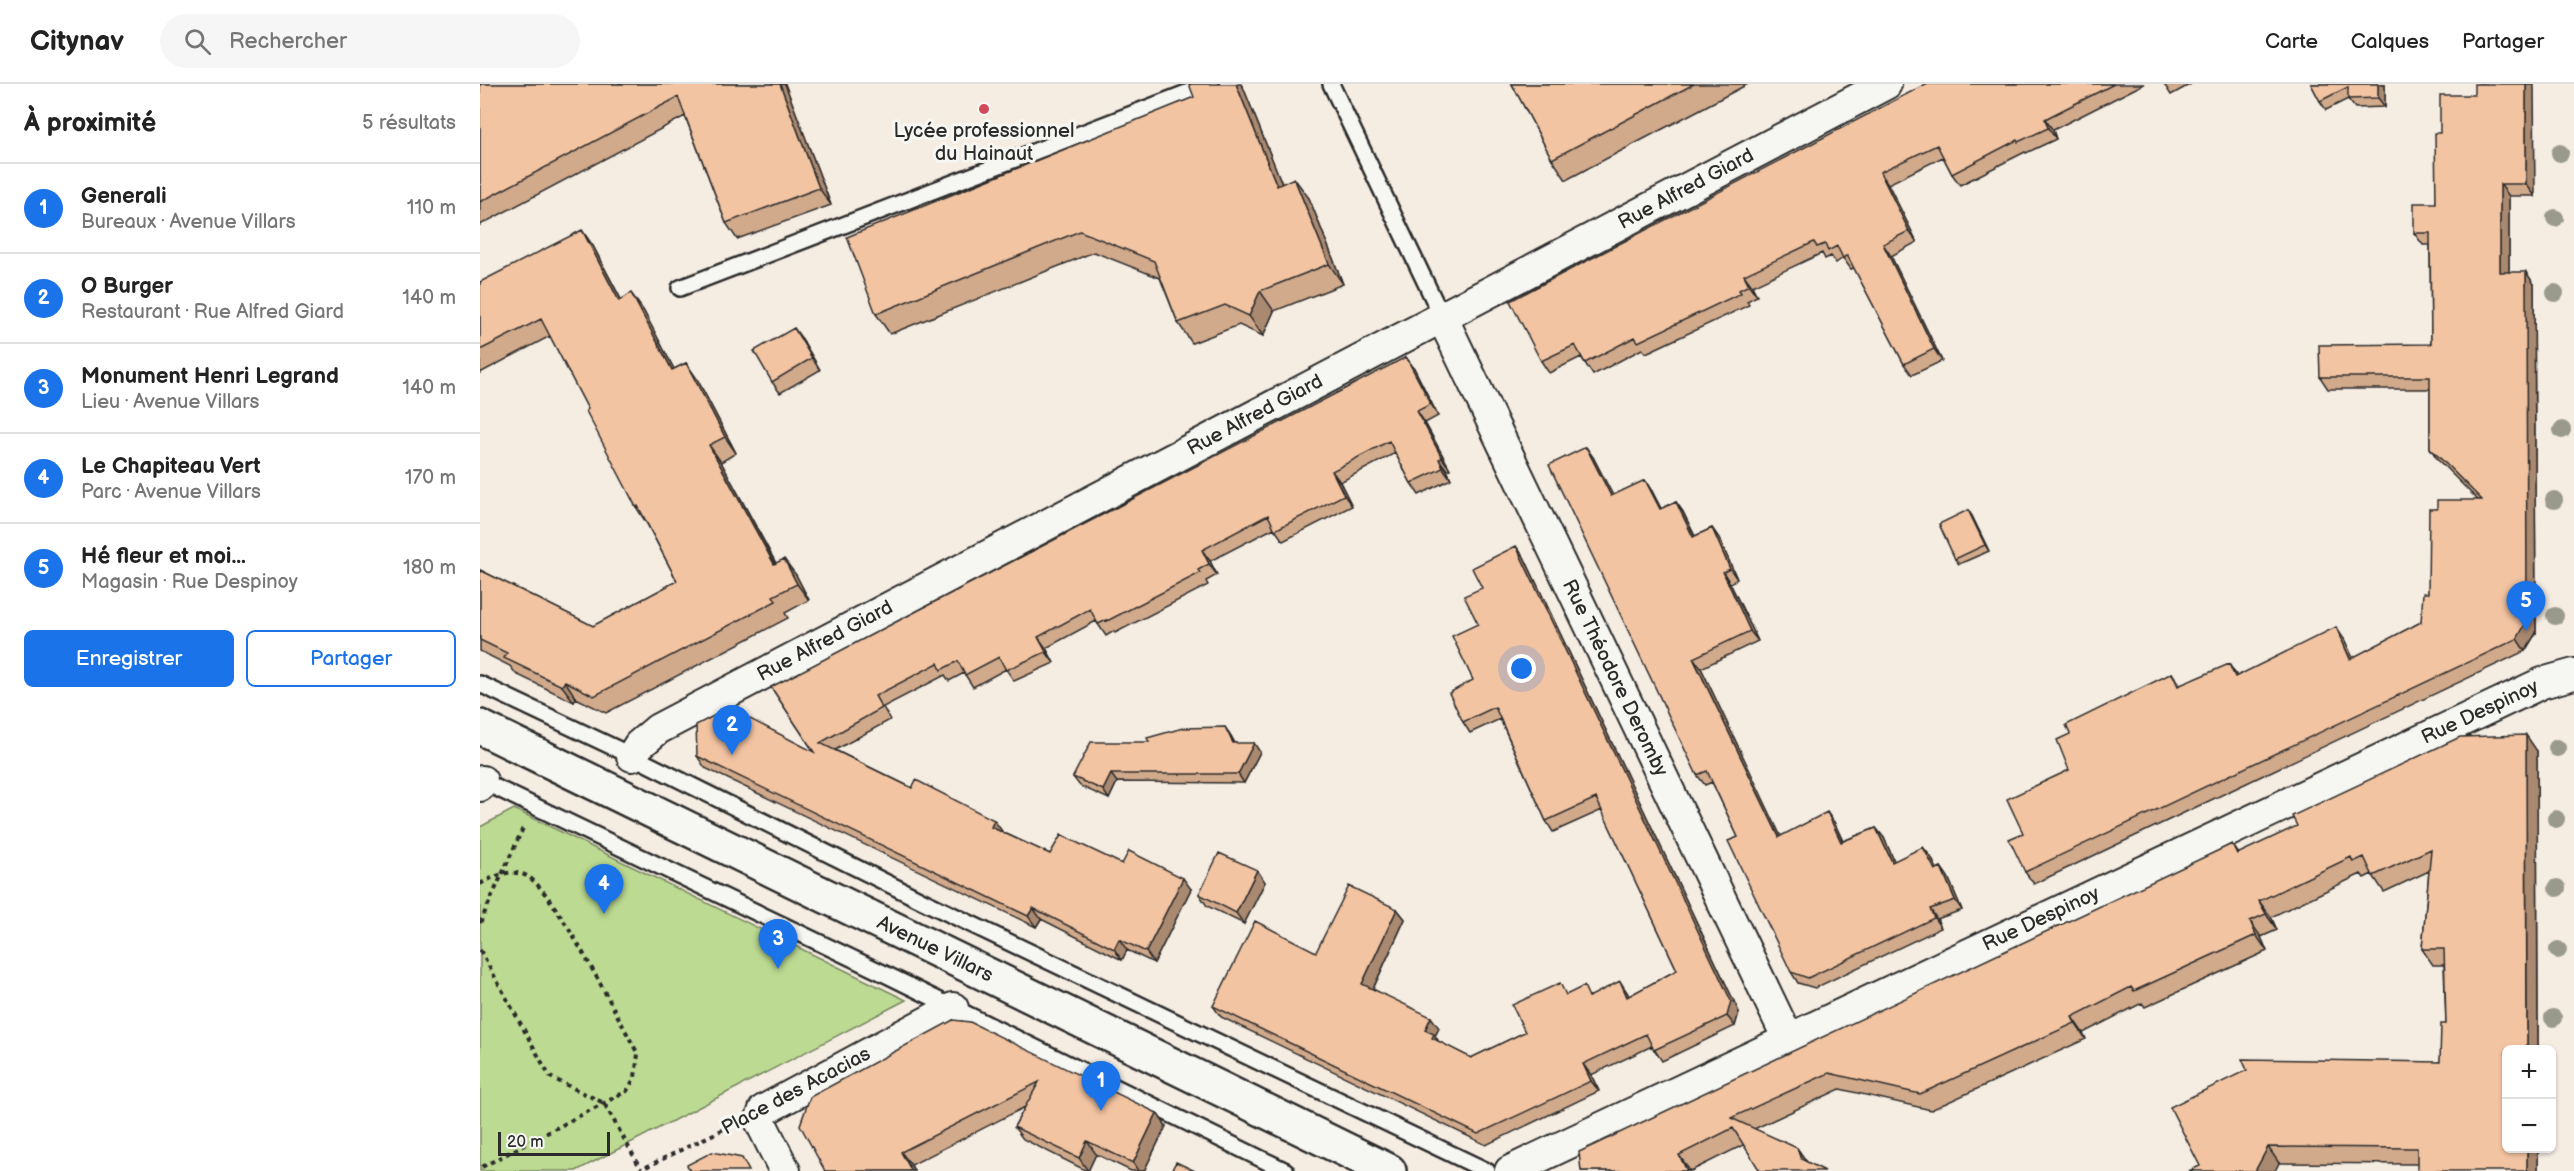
<!DOCTYPE html>
<html lang="fr">
<meta charset="utf-8">
<style>
:root{--surface:#fff;--page:#f6f6f6;--text:#222;--muted:#767676;--line:#e0e0e0;--accent:#1a73e8}
body{margin:0;font-family:"Balsamiq Sans",sans-serif;background:var(--page);color:var(--text)}
.controls{position:absolute;right:18px;bottom:18px;display:grid;overflow:hidden;border-radius:9px;box-shadow:0 2px 4px #0004}
.controls button{width:54px;height:54px;display:grid;place-items:center;padding:0;border:0;border-bottom:2px solid var(--line);background:var(--surface);color:var(--text);font:30px sans-serif}
.scale{position:absolute;left:18px;bottom:15px;width:112px;box-sizing:border-box;padding-left:6px;border:3px solid #2b2b2b;border-top:0;font-size:16px;line-height:21px;white-space:nowrap;color:#2b2b2b;-webkit-text-stroke:4px #f6f6f2;paint-order:stroke}
.you{position:absolute;left:1042px;top:585px;width:21px;height:21px;margin:-15px;border:4px solid #fff;border-radius:50%;background:#1a73e8;box-shadow:0 0 0 9px #1a73e833}
.badge{display:grid;place-items:center;width:39px;height:39px;border-radius:50%;background:var(--accent);color:#fff;font-size:20px;font-weight:700}
.pin{position:absolute;translate:-50% -50px;filter:drop-shadow(0 2px 3px #0008)}
.pin::after{content:'';position:absolute;top:32px;width:21px;height:18px;background:inherit;clip-path:polygon(0 0,100% 0,50% 100%)}
.list{margin:0;padding:0;list-style:none}
h2{display:flex;justify-content:space-between;align-items:center;height:78px;margin:0;padding:0 24px;font-size:26px}
h2 small{font-size:20px;font-weight:400;color:var(--muted)}
.list li{display:grid;grid-template-columns:39px 1fr auto;gap:18px;align-items:center;box-sizing:border-box;height:90px;padding:0 24px;border-top:2px solid var(--line)}
.list b{display:block;font-size:22px;white-space:nowrap}
.list p{margin:0;font-size:20px;white-space:nowrap;color:var(--muted)}
.list em{font-size:20px;font-style:normal;color:var(--muted)}
.actions{display:flex;gap:12px;padding:18px 24px}
.actions a{flex:1;padding:14px 0;border:2px solid var(--accent);border-radius:9px;text-align:center;font-size:21px;color:var(--accent)}
.actions .main{background:var(--accent);color:#fff}
.icon{flex:none;width:33px;height:33px;fill:none;stroke:currentColor;stroke-width:2;stroke-linecap:round;stroke-linejoin:round}
.map{position:relative;flex:none;width:2094px;height:1087px;overflow:hidden}
header{display:flex;align-items:center;gap:36px;box-sizing:border-box;height:84px;padding:0 30px;background:var(--surface);border-bottom:2px solid var(--line)}
header strong{font-size:28px}
nav{display:flex;gap:33px;margin-inline-start:auto;font-size:21px}
.search{width:420px;height:54px;background:var(--page);display:flex;align-items:center;gap:15px;box-sizing:border-box;padding:0 21px;border-radius:33px;color:var(--muted);font-size:22px}
main{display:flex}
aside{flex:1;background:var(--surface)}
.map>svg:first-child{display:block}
.green{fill:#bcda92;stroke:#74825e;stroke-width:1.5}
.lines{fill:none;stroke-linecap:round;stroke-linejoin:round}
.service-casing{stroke:#2b2b2b;stroke-width:20}
.minor-casing{stroke:#2b2b2b;stroke-width:34}
.secondary-casing{stroke:#2b2b2b;stroke-width:38}
.path{stroke:#2b2b2b;stroke-width:4;stroke-dasharray:4.5 4.5;stroke-linecap:butt}
.service{stroke:#f6f6f2;stroke-width:15}
.minor{stroke:#f6f6f2;stroke-width:30}
.secondary{stroke:#f6f6f2;stroke-width:33}
.tree{fill:#9a9a8c}
.wall{fill:#d1a98b;stroke:#2b2b2b;stroke-width:1.5}
.shaded-wall{fill:#aa8971;stroke:#2b2b2b;stroke-width:1.5}
.building{fill:#f3c4a2;stroke:#2b2b2b;stroke-width:1.5}
.poi-dot{fill:#d1495b;stroke:#f6f6f2;stroke-width:2}
.labels{text-anchor:middle;dominant-baseline:central;stroke-width:6;stroke-linejoin:round;paint-order:stroke}
.poi-label{font-size:20px;fill:#2b2b2b;stroke:#f6f6f2}
.street-label{font-size:20px;fill:#2b2b2b;stroke:#f6f6f2}
</style>
<header>
<strong>Citynav</strong>
<div class="search"><svg class="icon" aria-label="search" viewBox="0 0 24 24"><circle cx="10" cy="10" r="6"/><path d="M15 15l6 6"/></svg>Rechercher</div>
<nav><a>Carte</a><a>Calques</a><a>Partager</a></nav>
</header>
<main>
<aside>
<h2>À proximité<small>5 résultats</small></h2>
<ul class="list">
<li><span class="badge">1</span><div><b>Generali</b><p>Bureaux · Avenue Villars</p></div><em>110 m</em></li>
<li><span class="badge">2</span><div><b>O Burger</b><p>Restaurant · Rue Alfred Giard</p></div><em>140 m</em></li>
<li><span class="badge">3</span><div><b>Monument Henri Legrand</b><p>Lieu · Avenue Villars</p></div><em>140 m</em></li>
<li><span class="badge">4</span><div><b>Le Chapiteau Vert</b><p>Parc · Avenue Villars</p></div><em>170 m</em></li>
<li><span class="badge">5</span><div><b>Hé fleur et moi...</b><p>Magasin · Rue Despinoy</p></div><em>180 m</em></li>
</ul>
<div class="actions"><a class="main">Enregistrer</a><a>Partager</a></div>
</aside>
<div class="map">
<svg width="2094" height="1087" viewBox="0 0 2094 1087">
<rect width="100%" height="100%" fill="#f5ece2"/>
<filter id="ink" filterUnits="userSpaceOnUse"><feTurbulence type="fractalNoise" baseFrequency=".0167" numOctaves="2"/><feDisplacementMap in="SourceGraphic" scale="12" xChannelSelector="R" yChannelSelector="G"/><feConvolveMatrix kernelMatrix="1 2 1 2 8 2 1 2 1" color-interpolation-filters="sRGB"/></filter>
<g filter="url(#ink)">
<!-- green -->
<path class="green" d="M34,725L426,916L96,1087H0V743Z"/>
<g class="lines">
<!-- service casing -->
<g class="service-casing">
<path id="service" d="M851,0L962,233
M200,204L730,0
M0,600L152,672L443,817L1007,1087
M0,696L407,891L806,1087"/>
</g>
<!-- minor casing -->
<g class="minor-casing">
<path id="minor" d="M962,233L1308,955
M152,672L159,661L178,645L1406,0
M0,702L2,697
M305,1087L280,1037L284,1026L473,924
M1030,1087L2062,599L2094,590"/>
</g>
<!-- secondary casing -->
<g class="secondary-casing">
<path id="secondary" d="M0,643L909,1087"/>
</g>
<!-- path -->
<path class="path" d="M0,800C15,792 30,784 47,792C75,807 139,936 158,970L155,993L147,1007L0,1084
M0,839L43,744
M0,866L70,993L124,1019L161,1085
M158,1087L248,1043"/>
<!-- service -->
<use href="#service" class="service"/>
<!-- minor -->
<use href="#minor" class="minor"/>
<!-- secondary -->
<use href="#secondary" class="secondary"/>
</g>
<!-- trees -->
<g class="tree">
<circle cx="2080" cy="69" r="9"/>
<circle cx="2075" cy="134" r="9"/>
<circle cx="2075" cy="209" r="9"/>
<circle cx="2082" cy="346" r="9"/>
<circle cx="2074" cy="416" r="9"/>
<circle cx="2075" cy="532" r="9"/>
<circle cx="2077" cy="664" r="9"/>
<circle cx="2076" cy="735" r="9"/>
<circle cx="2077" cy="804" r="9"/>
<circle cx="2078" cy="866" r="9"/>
<circle cx="2073" cy="934" r="9"/>
</g>
<!-- wall -->
<path class="wall" d="M0,0H305L351,121L257,155L246,139L205,32L0,141Z
M1032,0H1268L1086,96L1072,75Z
M1446,0H1664L1573,46L1576,55L1546,69L1545,68L1480,101L1472,90L1463,73L1408,100L1437,158L1411,172L1462,277L1432,291L1424,280L1374,184L1371,185L1363,174L1356,179L1351,172L1345,175L1342,169L1272,202L1277,212L1267,217L1269,221L1166,269L1162,265L1113,291L1101,273L1069,289L1061,277Z
M1684,0H1711L1691,11Z
M1831,0H1905V23L1875,24L1868,15L1846,26L1840,17Z
M763,3L802,100L829,114L863,200L794,227L783,252L759,241L712,259L698,239L680,194L614,168L410,250L396,230Z
M1994,11L2055,112H2029V188L2054,200L2056,549L2045,567L1554,800L1545,788L1543,749L1589,686L1590,650L1692,589L1700,601L1757,592L1864,555L1873,574L1941,538L1948,509L1957,425L1998,416L1958,376L1950,364V305H1848L1840,293L1951,260L1950,161H1943L1934,149L1956,119L1960,49Z
M113,162L141,215L163,226L194,285L206,279L217,295L256,369L241,378L296,479L316,491L329,516L305,529L308,534L126,629L96,614L94,618L36,590L30,582L0,567V486L113,542L197,497L167,440L156,423L108,325L70,252L0,289V198Z
M322,255L340,286L300,309L292,298Z
M934,284L958,332L945,339L970,385L967,386L971,395L939,411L931,399L915,369L860,398L872,422L803,457L794,444L730,477L737,491L726,497L728,501L635,549L634,547L626,552L616,537L566,564L574,579L534,597L526,585L493,603L484,589L469,597L465,591L403,623L410,636L355,666L522,748L570,770L642,780L711,805L674,879L647,866L642,876L561,835L556,843L225,684L217,672L334,668L291,603Z
M1113,373L1133,412L1172,407L1181,425L1196,418L1203,428L1215,452L1232,444L1239,454L1257,495L1250,499L1278,557L1221,584L1300,752L1354,738L1363,757L1396,744L1404,754L1414,777L1451,773L1457,785L1461,783L1468,793L1482,826L1457,835L1461,844L1335,904L1318,899L1311,888L1258,753L1232,698L1225,701L1217,691Z
M1488,426L1492,432L1509,467L1479,480L1475,475Z
M1044,473L1259,928L1255,942L1182,977L1172,962L1111,991L1119,1007L1006,1061L741,933L733,922L917,825L925,835L893,905L959,944L955,952L959,958L991,974L1045,948L1088,910L1111,912L1147,908L1149,912L1197,886L1122,726L1073,748L1066,737L1020,635L990,649L983,638L993,596L998,540L1002,504Z
M751,652L755,659L780,668L764,699L637,698L629,715L600,702L593,693L669,658Z
M2057,667L2058,966H2026V1065H2058V1087L1937,1080L1799,1079L1709,1087L1960,978L1966,940L1964,881H1953L1942,865L1949,787L1904,808L1892,790L1884,794L1881,790L1791,833L1797,846L1781,853L1787,867L1665,923L1662,919L1603,949L1606,955L1451,1026L1360,1005L1274,1045L1317,1064L1327,1078L1263,1061L1211,1087H1101L1752,760L1759,770Z
M777,786L785,798L764,840L727,822L719,810Z
M473,936L677,1029L686,1042L664,1087H651L616,1070L608,1087H607L543,1055L534,1043L545,1023L431,1081L434,1087H345Z"/>
<!-- shaded-wall -->
<path class="shaded-wall" d="M300,0H305L351,121L339,104Z
M756,0H761L763,3L811,122L797,102Z
M1898,0H1905V23L1898,14Z
M2046,0H2054L2055,112L2046,100Z
M1565,35L1573,46L1576,55L1568,44Z
M1400,88L1408,100L1437,158L1429,147Z
M814,94L829,114L863,200L849,180Z
M2020,100L2029,112V200L2020,188Z
M102,146L113,162L150,233L139,217Z
M1403,160L1411,172L1462,277L1454,265Z
M2046,188L2054,200L2056,549L2045,567L2037,555Z
M1264,191L1272,202L1277,212L1269,201Z
M780,207L794,227L783,252L769,232Z
M151,209L163,226L203,302L192,286Z
M314,244L322,255L340,286L332,274Z
M926,273L934,284L958,332L951,320Z
M206,279L217,295L256,369L245,353Z
M937,327L945,339L970,385L962,374Z
M229,361L241,378L305,497L294,480Z
M1106,363L1113,373L1139,423L1131,412Z
M959,375L967,386L971,395L963,384Z
M852,387L860,398L872,422L864,411Z
M1165,396L1172,407L1187,436L1180,425Z
M1196,418L1203,428L1220,463L1213,453Z
M1488,426L1492,432L1509,467L1505,461Z
M1232,444L1239,454L1257,495L1250,485Z
M1036,462L1044,473L1259,928L1255,942L1247,932Z
M722,466L730,477L737,491L729,480Z
M304,475L316,491L329,516L317,500Z
M1243,488L1250,499L1278,557L1270,547Z
M1856,543L1864,555L1879,587L1870,575Z
M558,553L566,564L574,579L566,568Z
M1213,574L1221,584L1306,763L1299,753Z
M1749,580L1757,592L1755,593Z
M85,597L96,614L94,618L82,602Z
M745,643L751,652L759,668L753,659Z
M2046,651L2057,667L2058,966H2047Z
M774,659L780,668L764,699L758,690Z
M631,690L637,698L629,715L623,706Z
M1347,728L1354,738L1368,769L1361,758Z
M514,736L522,747L519,754L511,743Z
M1396,744L1404,754L1419,788L1412,778Z
M1443,763L1451,773L1462,796L1455,786Z
M1461,783L1468,793L1482,826L1475,816Z
M777,786L785,798L764,840L756,829Z
M703,794L711,805L674,879L666,868Z
M1779,817L1791,833L1797,846L1786,830Z
M553,824L561,835L556,843L548,832Z
M917,825L925,835L890,911L882,900Z
M1450,825L1457,835L1461,844L1454,834Z
M1770,837L1781,853L1787,867L1776,851Z
M639,855L647,866L642,876L634,865Z
M1140,897L1147,908L1155,924L1147,913Z
M951,933L959,944L955,952L961,961L959,965L945,946Z
M1592,933L1603,949L1606,955L1595,939Z
M1103,980L1111,991L1119,1007L1111,997Z
M677,1029L686,1042L664,1087H658L653,1079Z
M607,1057L616,1070L608,1087L599,1074Z
M1788,1063L1799,1079L1795,1087H1775Z
M1317,1064L1328,1080L1321,1075Z
M2047,1065H2058V1087H2047Z
M421,1068L431,1081L434,1087H432L431,1086Z
M1199,1071L1210,1087H1207Z"/>
<!-- building -->
<path class="building" d="M0,0H300L339,104L246,139L198,13L0,118Z
M709,0H756L797,102L814,94L849,180L780,207L769,232L745,221L698,239L674,177L600,147L396,230L367,153L714,13Z
M1032,0H1214L1072,75Z
M1446,0H1634L1565,35L1568,44L1538,58L1537,56L1472,90L1457,61L1400,88L1429,147L1403,160L1454,265L1424,280L1367,171L1363,174L1357,162L1348,167L1345,160L1337,163L1334,158L1264,191L1269,201L1259,206L1261,209L1158,258L1155,253L1105,279L1095,261L1061,277L1030,217Z
M1831,0H1898V14L1868,15V3L1840,17Z
M1994,0H2046V100H2020V188H2046L2047,537L2037,555L1545,788L1529,755L1543,749L1527,715L1589,686L1577,656L1590,650L1586,641L1692,589L1698,602L1749,580L1755,593L1856,543L1870,575L1941,538L1943,509H1948L1949,425H1957V416H2002L1950,364V293H1840L1839,261L1951,260L1950,149H1934V119H1956L1955,49H1960V11H1994Z
M102,146L139,217L151,209L192,286L206,279L245,353L229,361L294,480L304,475L317,500L293,512L296,517L114,612L85,597L82,602L24,574L27,569L0,556V486L113,542L197,497L158,422L156,423L106,327L108,325L61,235L0,266V198Z
M314,244L332,274L292,298L274,267Z
M926,273L951,320L937,327L962,374L959,375L963,384L931,399L909,357L852,387L864,411L795,446L788,431L722,466L729,480L718,486L720,489L627,537V536L618,540L610,525L558,553L566,568L526,586L519,573L485,591L478,577L461,586L458,579L395,612L402,624L340,659L432,704L436,696L514,736L511,743L570,770L581,751L642,780L649,767L703,794L666,868L639,855L634,865L553,824L548,832L217,672L216,641L249,624L334,668L291,603Z
M1106,363L1131,412L1165,396L1180,425L1196,418L1213,453L1232,444L1250,485L1243,488L1270,547L1213,574L1299,753L1347,728L1361,758L1396,744L1412,778L1443,763L1455,786L1461,783L1475,816L1450,825L1454,834L1328,894L1311,888L1248,757L1258,753L1227,687L1217,691L1069,381Z
M1488,426L1505,461L1475,475L1459,440Z
M1036,462L1251,917L1247,932L1174,966L1166,950L1103,980L1111,997L998,1050L733,922L775,837L836,868L869,802L917,825L882,900L951,933L945,946L954,950L952,954L991,974L1045,948L1032,921L1080,899L1086,911L1104,902L1109,913L1140,897L1147,913L1197,886L1116,714L1066,737L1015,623L983,638L969,609L993,596L972,552L998,540L984,512L1002,504L992,484Z
M745,643L753,659H774L758,690H631L623,706L593,693L611,658H669L667,654L703,644Z
M2046,651L2047,966H2026V1065H2047V1087H1937V1064L1788,1063L1775,1087H1709L1720,1082L1690,1023L1767,986L1762,975L1960,978L1961,940H1966L1964,865H1942L1951,765L1893,792L1884,773L1873,778L1871,773L1779,817L1786,830L1770,837L1776,851L1654,907L1651,903L1592,933L1595,939L1440,1010L1349,989L1251,1034L1317,1064L1321,1075L1345,1087H1280L1253,1044L1199,1071L1207,1087H1101L1099,1068L1752,760L1757,770L1817,742L1812,732L1980,653Z
M739,769L777,786L756,829L719,810Z
M473,936L490,938L677,1029L653,1079L607,1057L599,1074L534,1043L559,998L421,1068L431,1086L428,1087H345L320,1041L330,1013Z
M232,1068L262,1074L269,1087H210L207,1081Z
M696,1078L715,1087H691Z"/>
</g>
<!-- markers -->
<circle class="poi-dot" cx="504" cy="25" r="6"/>
<g class="labels">
<!-- poi labels -->
<g class="poi-label">
<text x="504" y="47">Lycée professionnel<tspan x="504" dy="23">du Hainaut</tspan></text>
</g>
<!-- street labels -->
<g class="street-label">
<text transform="translate(1206 105) rotate(-28)">Rue Alfred Giard</text>
<text transform="translate(775 331) rotate(-28)">Rue Alfred Giard</text>
<text transform="translate(345 557) rotate(-28)">Rue Alfred Giard</text>
<text transform="translate(1135 594) rotate(64)">Rue Théodore Deromby</text>
<text transform="translate(2000 628) rotate(-25)">Rue Despinoy</text>
<text transform="translate(1561 835) rotate(-25)">Rue Despinoy</text>
<text transform="translate(455 865) rotate(26)">Avenue Villars</text>
<text transform="translate(316 1007) rotate(-28)">Place des Acacias</text>
</g>
</g>
</svg>
<div class="controls">
<button>+</button>
<button>−</button>
</div>
<div class="scale">20 m</div>
<div class="you"></div>
<div class="pin badge" style="left:621px;top:1027px">1</div>
<div class="pin badge" style="left:252px;top:671px">2</div>
<div class="pin badge" style="left:298px;top:885px">3</div>
<div class="pin badge" style="left:124px;top:830px">4</div>
<div class="pin badge" style="left:2046px;top:547px">5</div>
</div>
</main>
